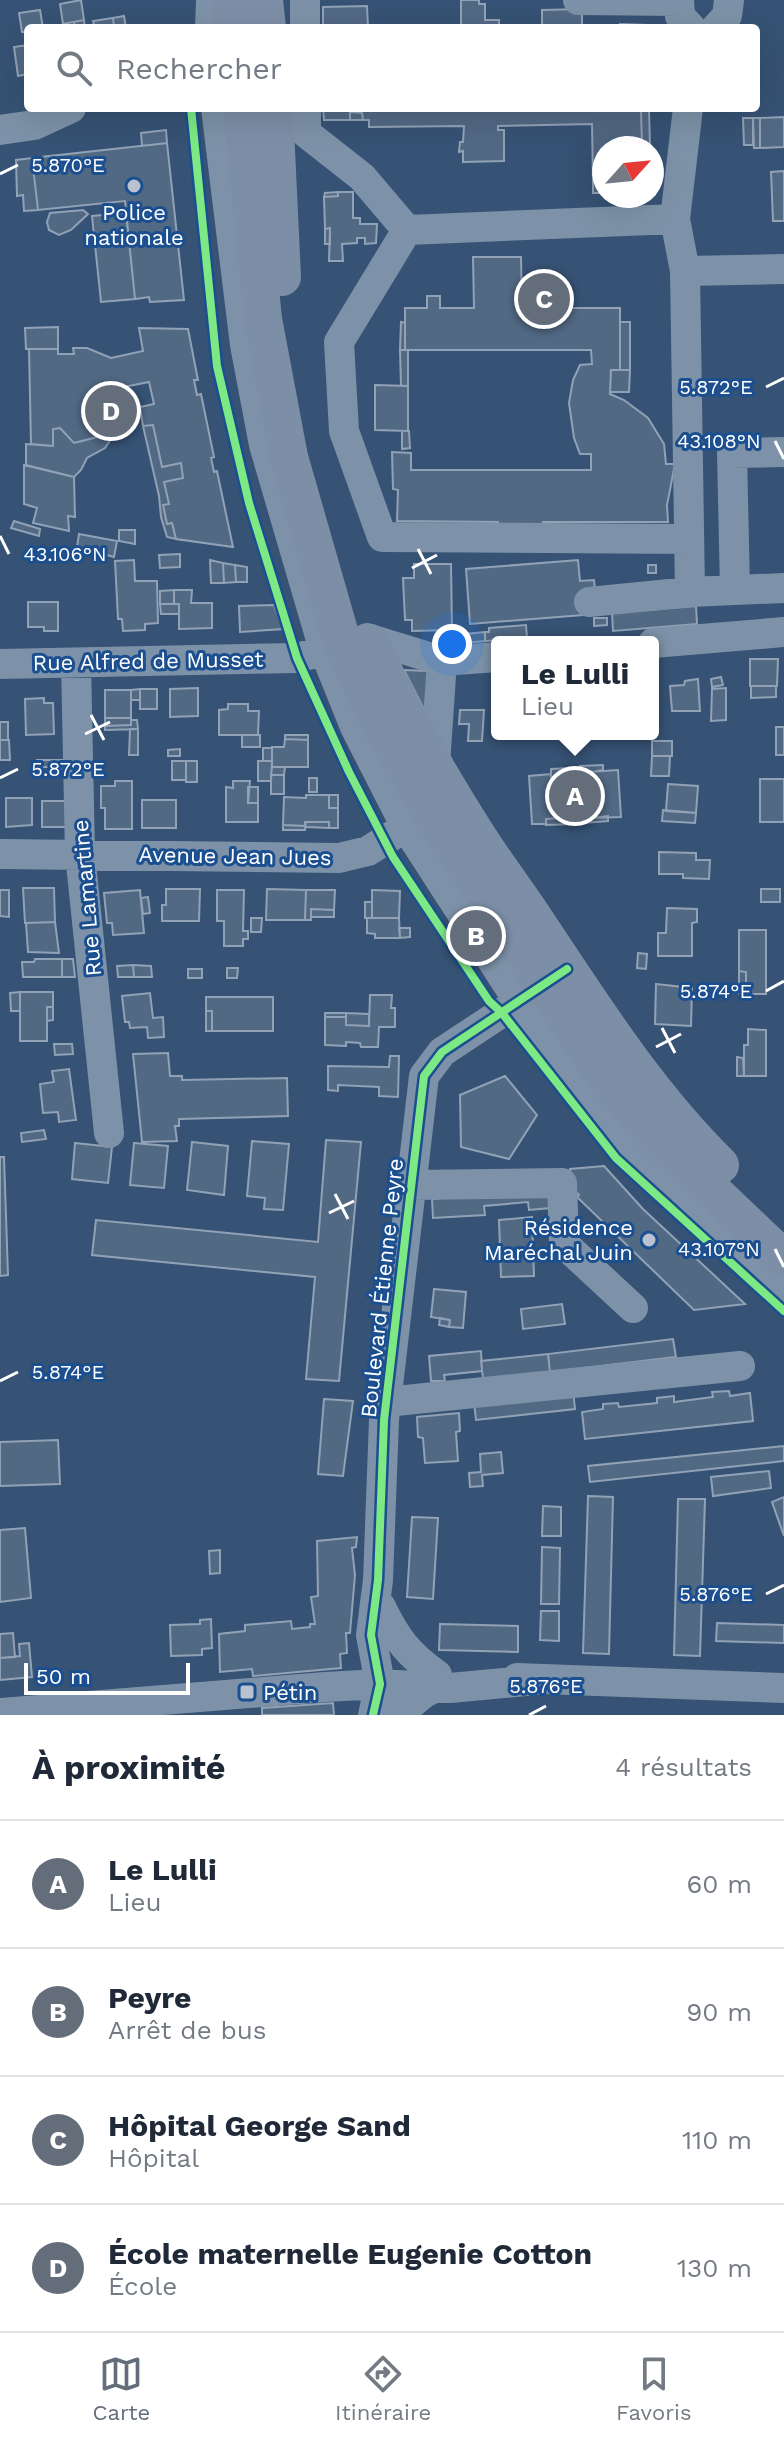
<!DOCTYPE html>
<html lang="fr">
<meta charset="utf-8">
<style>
:root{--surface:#fff;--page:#f6f6f7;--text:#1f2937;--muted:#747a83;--line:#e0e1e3;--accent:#646e7b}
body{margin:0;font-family:"Work Sans",sans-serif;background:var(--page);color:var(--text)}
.compass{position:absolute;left:592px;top:136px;width:72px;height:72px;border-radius:50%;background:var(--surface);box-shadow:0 8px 32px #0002;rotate:63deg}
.scale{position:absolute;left:24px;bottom:20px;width:166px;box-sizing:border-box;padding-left:8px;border:4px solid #fff;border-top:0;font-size:22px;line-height:28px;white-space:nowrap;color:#fff;-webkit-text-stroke:6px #1b4f8f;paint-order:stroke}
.you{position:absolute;left:452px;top:644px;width:28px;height:28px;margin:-20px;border:6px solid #fff;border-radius:50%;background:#1a73e8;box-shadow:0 0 0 12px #1a73e833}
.badge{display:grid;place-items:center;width:52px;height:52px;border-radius:50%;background:var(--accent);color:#fff;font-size:26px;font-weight:700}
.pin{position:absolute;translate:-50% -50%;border:4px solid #fff;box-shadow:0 2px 8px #0006}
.popup{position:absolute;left:491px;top:636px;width:168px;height:104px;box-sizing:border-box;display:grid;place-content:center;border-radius:8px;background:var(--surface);filter:drop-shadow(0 2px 6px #0005);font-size:26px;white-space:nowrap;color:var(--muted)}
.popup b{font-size:30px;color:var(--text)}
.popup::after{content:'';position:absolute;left:50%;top:100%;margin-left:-16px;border:16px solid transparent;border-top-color:var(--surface)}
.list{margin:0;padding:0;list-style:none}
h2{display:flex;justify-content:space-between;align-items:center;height:104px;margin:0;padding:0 32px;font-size:34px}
h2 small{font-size:26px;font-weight:400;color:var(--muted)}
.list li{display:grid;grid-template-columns:52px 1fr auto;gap:24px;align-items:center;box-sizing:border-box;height:128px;padding:0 32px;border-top:2px solid var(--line)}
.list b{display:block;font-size:30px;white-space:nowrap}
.list p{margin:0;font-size:26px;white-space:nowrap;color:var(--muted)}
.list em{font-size:26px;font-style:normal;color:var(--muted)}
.icon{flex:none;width:44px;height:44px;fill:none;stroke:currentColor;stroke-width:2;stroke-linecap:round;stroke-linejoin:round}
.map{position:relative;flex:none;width:784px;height:1715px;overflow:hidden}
.search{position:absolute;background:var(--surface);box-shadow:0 8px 32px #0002;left:24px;right:24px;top:24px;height:88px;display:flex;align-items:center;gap:20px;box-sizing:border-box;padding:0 28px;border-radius:8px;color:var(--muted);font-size:30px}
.sheet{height:616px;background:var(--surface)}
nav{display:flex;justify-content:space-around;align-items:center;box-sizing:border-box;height:112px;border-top:2px solid var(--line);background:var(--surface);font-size:22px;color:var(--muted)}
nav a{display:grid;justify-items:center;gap:4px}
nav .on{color:var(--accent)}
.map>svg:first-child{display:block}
.building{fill:#526984;stroke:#92a2b6;stroke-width:2}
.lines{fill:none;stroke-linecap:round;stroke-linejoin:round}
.minor{stroke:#7d92a8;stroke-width:30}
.major{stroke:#7d8ea7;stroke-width:38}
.cycleway-casing{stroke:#1b4f8f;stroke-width:13}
.cycleway{stroke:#7ce984;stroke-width:8}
.ticks{fill:none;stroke:#fff;stroke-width:3}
.poi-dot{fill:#b9c2ce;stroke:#1b4f8f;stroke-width:3}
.labels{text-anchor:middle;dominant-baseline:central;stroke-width:6;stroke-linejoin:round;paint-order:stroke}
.poi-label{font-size:22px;fill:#fff;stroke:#1b4f8f}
.street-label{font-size:22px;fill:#fff;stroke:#1b4f8f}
.ticks-label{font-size:20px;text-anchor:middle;fill:#fff;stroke:#1b4f8f;stroke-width:6;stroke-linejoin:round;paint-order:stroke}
</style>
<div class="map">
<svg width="784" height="1715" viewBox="0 0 784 1715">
<rect width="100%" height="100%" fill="#365274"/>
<!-- building -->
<path class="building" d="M81,0L84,20L63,24L60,4Z
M461,0H479V4H485V20H499V28H461Z
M367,6L368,28H323V7Z
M582,9V28H542V10Z
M40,10L43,28H28V32H22L19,13Z
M124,16L126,28H104L114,26L113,18Z
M113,18L114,26L95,28L93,21Z
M84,20L85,28H74V22Z
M620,24L648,25V28H620Z
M28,45V74L18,76L14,47Z
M323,108H641L642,148H604V182H593L592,124L498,126V130H504V161L463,162V151L459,152L460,142H463L464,126L369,127V120H363L362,113L350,112V120H324Z
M641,108H649L650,148H642Z
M350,112L362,113L363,120H350Z
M784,117V147L760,148V118Z
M743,118H753V145H744Z
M753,118H760V148H754Z
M166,130L167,143L142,146L141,133Z
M167,143L184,300L150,302L149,297L135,299L125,201L38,210L32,158Z
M32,158L38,210L24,211L23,195L17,196L16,160Z
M784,171V221H773L771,172Z
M593,182H604V193H593Z
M338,192H353V218H360V224H377L376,243L365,244V238H357V243L342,244L343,261H329L330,228L325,229L324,197L338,196Z
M338,192V196L324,197L325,193Z
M83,210L88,214L71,230L59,235L49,230L47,222L50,213Z
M126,213L135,299L101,302L92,216Z
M330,228V244H325V229Z
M473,257H521L522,308H555V296H568V308H620V370H611L610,394L624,400L648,418L664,444L666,464H675L667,505L668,522H543L542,530H498V522L397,521L398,490L393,489L392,452L411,453V470H591V454H580L574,438L569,403L573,380L580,365L592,364L591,350H405V308H427V296H440V308H474Z
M401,322L405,323V350H400Z
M620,322H630V370H620Z
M58,327V349H26L25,328Z
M139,328L188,329L198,380H194L197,395L201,394L214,457L211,458L214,472L217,471L233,547L176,539L172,523L167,524L163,505L169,504L164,482L183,478L181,463L162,467L153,425L143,426L140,407L154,404L149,382L114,389L121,399L126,413L120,431L74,443L60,428L53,429V446L31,444L29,349H58V354H74L73,348H87L111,358L143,351Z
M400,350H408V386H401Z
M611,370H630L629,392H610Z
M375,385L408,386V431L375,430Z
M153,425L162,467L181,463L183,478L164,482L169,504L163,505L167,524L172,523L176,539L167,537L161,517L159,496L143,426Z
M60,428L74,443L115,433L105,448L87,458L81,470L74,477L26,465V444L53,446V429Z
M402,431H409L410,448L402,449Z
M24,465L74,477L75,517L68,516L69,531L33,523L37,508L24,504Z
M14,521L40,529L39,536L11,528Z
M119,530H135V544L119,541Z
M79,534L117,541L114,557L77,547Z
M180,554V567L160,568L159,555Z
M134,560L135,581H157L158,623L145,624V630L123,631L122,619H118L115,561Z
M210,560L223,563L224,583H211Z
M578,560L580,581L594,580L595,589L583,615L470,624L466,569Z
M223,563L235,565L236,582L224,583Z
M414,564H451L452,630L412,631V620H405L403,578H414Z
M235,565L247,567V582H236Z
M648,565H656V573H648Z
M174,590H192L191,603H212V628L179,629V604H174Z
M174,590V604H160V591Z
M28,602H58V631H44V627H28Z
M160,604H179V614H161Z
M274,605L283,629L240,632L239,606Z
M696,606L697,624L613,631L612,613Z
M594,618H607V625L594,626Z
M526,625L527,638L485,641V632H489V628Z
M485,632V641L465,643V634Z
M750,659H778L777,686H750Z
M404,670L428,671L427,715Z
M721,677L723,685L712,687L711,679Z
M698,679L700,711H672L670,686L684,685L685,681Z
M751,686H776V697L751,698Z
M198,688V716L170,717V689Z
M726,688V720L711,721L712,689Z
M140,689V700H131V690Z
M140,689H157V709H140Z
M105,690H131V718H105Z
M44,698V703H53L54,734L26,735L25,699Z
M228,704H248V711H259L258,735H219V710L228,709Z
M460,710H484L482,741H468L469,724H459Z
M105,718H131V725L105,726Z
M131,720H137L138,729L105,730V726L131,725Z
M0,722H8V740H0Z
M776,727H784V755H776Z
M130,729H138V755H129Z
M242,735H260V747H242Z
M285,735H308V740L285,739Z
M285,739L308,740V767H272V747H284Z
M0,740H9L10,760H0Z
M652,741H672V756H652Z
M263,748H272V761H263Z
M180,749V756H168V750Z
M652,756H670L669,776H651Z
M37,760H52V767H37Z
M52,760H70L71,770H55Z
M172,761H186V780H172Z
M186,761H197V782H186Z
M258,761H272L271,781H258Z
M603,765V770L580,774V766Z
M272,767H285L284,775H271Z
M569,768V773L551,777V769Z
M618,770L621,817L591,818L590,815H583L584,821L561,820V818L546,819V824H532L529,776L551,774V777L558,776V774Z
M271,775H284V794H271Z
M309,778H317V792H309Z
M760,779H784V822H760Z
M115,781H132V829H105V808H101V786H115Z
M233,781H250L248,803H258V822H226V787L233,788Z
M668,784L698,786L696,813L666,811Z
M248,787H258V803H248Z
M306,795H329V808H338V828H329V822H305V826L283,825L284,797L306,798Z
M329,795H338V808H329Z
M6,798H32V825L6,827Z
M142,800H176V828H142Z
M42,801H68V827H42Z
M663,810L696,813L695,823L662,821Z
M583,815H590L591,818L608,816V821L584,823Z
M561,818V820H573L574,824L546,825V819Z
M305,822H329V828L306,827Z
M283,825L305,826V830H283Z
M659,852L696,853V860H710L709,879L683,878V874H659Z
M23,888H54L55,922L25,923Z
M166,889H200L199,921H162V905H166Z
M267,889L306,890L305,920H266Z
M761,889H780V902H761Z
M0,890H9V917L0,916Z
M140,890L144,933L113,935L112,923H107L104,893Z
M217,890H244L243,931H248V939H243V946H224V921H217Z
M306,890H335L334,910L311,909V920H305Z
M372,890L400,891L399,918H372Z
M148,897L150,913L143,914L141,898Z
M365,902H372V918H365Z
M667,908L697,909V922L692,923V956H658V933H666Z
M311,909L334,910V917H311Z
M251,918H262L261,932H251Z
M367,918H399L400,938H375V934L367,933Z
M55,922L59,953L28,952L26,923Z
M399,928H410V937L400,938Z
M739,930H766V994H746V972L739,971Z
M638,953L647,954L646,969L637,968Z
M35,959H62V977H23L22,962H34Z
M62,959H73L75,977H62Z
M133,965L151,966L152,977H134Z
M133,965L134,977H118L117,966Z
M227,968H238L237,978H227Z
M188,969H202V978H188Z
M739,971L746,972V994H739Z
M656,984L692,988L691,1026L655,1024Z
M20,992V1011H11L10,993Z
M20,992H53V1007H47V1041H20Z
M150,993L153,1018L163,1017L164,1037L148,1038L147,1027L130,1028L129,1022H125L122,996Z
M370,995H392L391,1008H395V1027H379L378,1047H361L360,1043L346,1042V1046L325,1045V1017H346V1025L369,1026Z
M206,997H273V1031H212V1011H206Z
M47,1007H53V1020L47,1021Z
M206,1011H212V1031H206Z
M325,1013H346V1017H325Z
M346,1013L369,1014V1026L346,1025Z
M748,1029L766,1030V1076H744V1045H748Z
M54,1044H72L73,1054L55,1055Z
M168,1053L170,1076H182V1080L287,1078L288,1116L179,1119V1126H175L177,1141L142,1142L133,1054Z
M390,1056H399L398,1097L379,1096V1087L338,1085V1091L328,1090V1066L389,1067Z
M737,1057L743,1058L744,1076H737Z
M69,1069L76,1120L59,1122L58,1112L43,1113L40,1084L54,1082L52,1071Z
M505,1076L537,1115L509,1159L461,1147L460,1095Z
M44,1130L46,1139L22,1142L21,1133Z
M326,1140L361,1142L339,1381L306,1379L315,1277L92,1255L96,1220L318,1242Z
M252,1141L289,1144L283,1210L264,1209L265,1198L247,1196Z
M192,1142L228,1146L224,1195L187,1190Z
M75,1143L112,1147L108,1183L72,1179Z
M134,1143L168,1146L164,1188L130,1185Z
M0,1157H4L8,1275L0,1276Z
M604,1166L643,1209L745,1304L694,1310L577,1197L579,1195L572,1188L570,1169Z
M549,1189L551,1208L529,1210L528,1202L484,1206L485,1215L433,1218L432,1199Z
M532,1217L534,1276L501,1277L499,1220Z
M434,1289L466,1292L463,1328L449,1327L450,1320L431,1317Z
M562,1304L565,1324L523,1329L521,1309Z
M440,1318L450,1320L449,1327L439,1325Z
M673,1339L676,1357L550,1372L548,1354Z
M481,1351L482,1371L444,1375L445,1381H431L429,1356Z
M548,1354L550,1372L483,1379L481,1361Z
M573,1390L575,1409L476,1420L474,1401Z
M729,1391L730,1396L750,1393L753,1421L585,1439L582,1412L603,1409V1404L618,1403L619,1407L657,1403V1398L674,1396V1402L713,1397L712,1392Z
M324,1399L353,1401L343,1476L318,1474Z
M459,1413L460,1431L456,1432L458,1461L425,1463L423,1438L418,1437L417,1417Z
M58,1440L60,1484L0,1486V1442Z
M784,1446V1461L590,1482L588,1466Z
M501,1452L503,1473L482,1475L483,1486L470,1487L469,1473L481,1472L480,1454Z
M769,1471L771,1488L713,1496L711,1477Z
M588,1496L613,1497L609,1654L583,1653Z
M784,1497V1536L772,1502Z
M678,1499H705L700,1656L674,1655Z
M543,1506L561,1507V1536H542Z
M412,1517L438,1518L433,1599L407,1597Z
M25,1528L31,1598L0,1602V1530Z
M357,1537L356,1547L352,1548L355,1575L350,1633H346L347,1653L340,1654L341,1668L253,1676L252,1669L220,1672L219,1634L245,1631V1625L291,1621L292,1629L310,1627V1624H315L311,1597L318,1596L317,1541Z
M542,1547L560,1548L559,1604H541Z
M220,1550V1573L210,1574L209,1551Z
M541,1611H559V1641L540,1640Z
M211,1619L212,1648L202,1649V1655L171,1656L170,1625L200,1624V1620Z
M717,1623L784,1625V1643L716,1641Z
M440,1624L518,1626V1652L439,1650Z
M13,1633L15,1657L0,1658V1634Z
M29,1643L32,1677L0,1680V1658L20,1656L19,1644Z
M333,1703L334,1715H262V1708Z"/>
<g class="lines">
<!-- minor -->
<path class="minor" d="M305,0V28
M578,0L678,1
M679,0L680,16L691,28
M210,28L211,0
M716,28L727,16L729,0
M216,108L245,345L264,445L324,650L355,727L406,827L519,1002L600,1113L695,1213L784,1293
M306,108V133L362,177L407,230L675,219L688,108
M0,130L34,125L71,108
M675,219L685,271
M407,230L339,342L344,431L382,537L689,539
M735,589L732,453L784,452
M690,592L685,271L784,269
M589,602L690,592L784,588
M367,638L442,661L497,657
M653,643L784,632
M76,663L80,854L109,1133
M0,664L297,658L340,646
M435,765L442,661
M0,854L339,858L368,851L423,816
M411,1185L562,1183L564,1244L633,1308
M386,1402L740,1366
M381,1607C397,1640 408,1654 437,1675
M517,1678L784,1688
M0,1713L325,1687L380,1684L450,1688L536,1680
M373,1715L380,1684L371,1635L378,1580L384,1420L424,1076L442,1052L536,990
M398,1715L424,1693L436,1687"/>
<!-- major -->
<path class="major" d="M231,0L233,28
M264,0L267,28
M242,108L263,319L289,457L343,645L376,716L430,811L605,1077L655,1136L784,1259
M274,108L282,277
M370,643C401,708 437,773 476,834C493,861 513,887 531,914C589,1001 645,1091 720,1165"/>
<!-- cycleway casing -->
<g class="cycleway-casing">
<path id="cycleway" d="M191,108L217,366L249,503L297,658L349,772L393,857L489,1001L502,1013L616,1158L784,1311
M373,1715L380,1684L371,1635L378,1580L384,1420L424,1076L442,1052L567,969"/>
</g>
<!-- cycleway -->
<use href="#cycleway" class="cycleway"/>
</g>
<!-- ticks -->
<path class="ticks" d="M0,174L18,165M766,387L784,378M775,441L784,459M0,536L9,554M418,549L431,574M412,568L437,555M91,715L104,740M85,734L110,722M0,778L18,769M766,991L784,981M662,1028L675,1053M656,1047L681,1034M335,1194L348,1219M329,1213L354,1201M775,1249L784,1267M0,1381L18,1372M766,1594L784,1585M529,1715L546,1706"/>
<!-- markers -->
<g class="poi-dot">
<circle cx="134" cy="186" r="8"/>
<circle cx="649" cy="1240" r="8"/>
<rect x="239" y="1684" width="16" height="16" rx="4"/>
</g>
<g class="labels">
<!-- poi labels -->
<g class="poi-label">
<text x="134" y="212">Police<tspan x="134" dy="25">nationale</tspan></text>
<text x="633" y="1227" text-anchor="end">Résidence<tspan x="633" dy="25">Maréchal Juin</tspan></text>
<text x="263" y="1692" text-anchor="start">Pétin</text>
</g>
<!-- street labels -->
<g class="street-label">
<text transform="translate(148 661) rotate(-1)">Rue Alfred de Musset</text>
<text transform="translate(235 856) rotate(1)">Avenue Jean Jues</text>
<text transform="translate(87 898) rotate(-95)">Rue Lamartine</text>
<text transform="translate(382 1288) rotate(-84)">Boulevard Étienne Peyre</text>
</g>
</g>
<g class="ticks-label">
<text x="68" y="172">5.870°E</text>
<text x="716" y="394">5.872°E</text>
<text x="719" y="448">43.108°N</text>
<text x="65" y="561">43.106°N</text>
<text x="68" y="776">5.872°E</text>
<text x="716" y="998">5.874°E</text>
<text x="719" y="1256">43.107°N</text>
<text x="68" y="1379">5.874°E</text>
<text x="716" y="1601">5.876°E</text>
<text x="546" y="1693">5.876°E</text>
</g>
</svg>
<svg class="compass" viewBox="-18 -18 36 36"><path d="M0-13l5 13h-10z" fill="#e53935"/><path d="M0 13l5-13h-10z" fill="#747a83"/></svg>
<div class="scale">50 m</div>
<div class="you"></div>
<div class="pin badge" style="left:575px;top:796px">A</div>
<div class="popup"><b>Le Lulli</b>Lieu</div>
<div class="pin badge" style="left:476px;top:936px">B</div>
<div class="pin badge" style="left:544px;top:299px">C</div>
<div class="pin badge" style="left:111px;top:411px">D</div>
<div class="search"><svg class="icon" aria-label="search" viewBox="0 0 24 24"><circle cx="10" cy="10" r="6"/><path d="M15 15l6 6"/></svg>Rechercher</div>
</div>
<section class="sheet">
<h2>À proximité<small>4 résultats</small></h2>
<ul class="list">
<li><span class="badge">A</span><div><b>Le Lulli</b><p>Lieu</p></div><em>60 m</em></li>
<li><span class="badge">B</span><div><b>Peyre</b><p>Arrêt de bus</p></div><em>90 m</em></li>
<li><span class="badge">C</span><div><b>Hôpital George Sand</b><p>Hôpital</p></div><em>110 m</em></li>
<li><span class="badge">D</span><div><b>École maternelle Eugenie Cotton</b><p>École</p></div><em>130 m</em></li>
</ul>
</section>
<nav>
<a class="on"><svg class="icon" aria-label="map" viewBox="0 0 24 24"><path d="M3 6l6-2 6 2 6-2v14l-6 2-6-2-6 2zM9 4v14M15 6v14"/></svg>Carte</a>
<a><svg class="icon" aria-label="directions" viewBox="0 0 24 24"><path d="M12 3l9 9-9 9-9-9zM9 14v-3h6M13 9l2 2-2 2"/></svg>Itinéraire</a>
<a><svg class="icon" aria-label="saved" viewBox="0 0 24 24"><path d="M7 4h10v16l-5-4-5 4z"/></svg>Favoris</a>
</nav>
